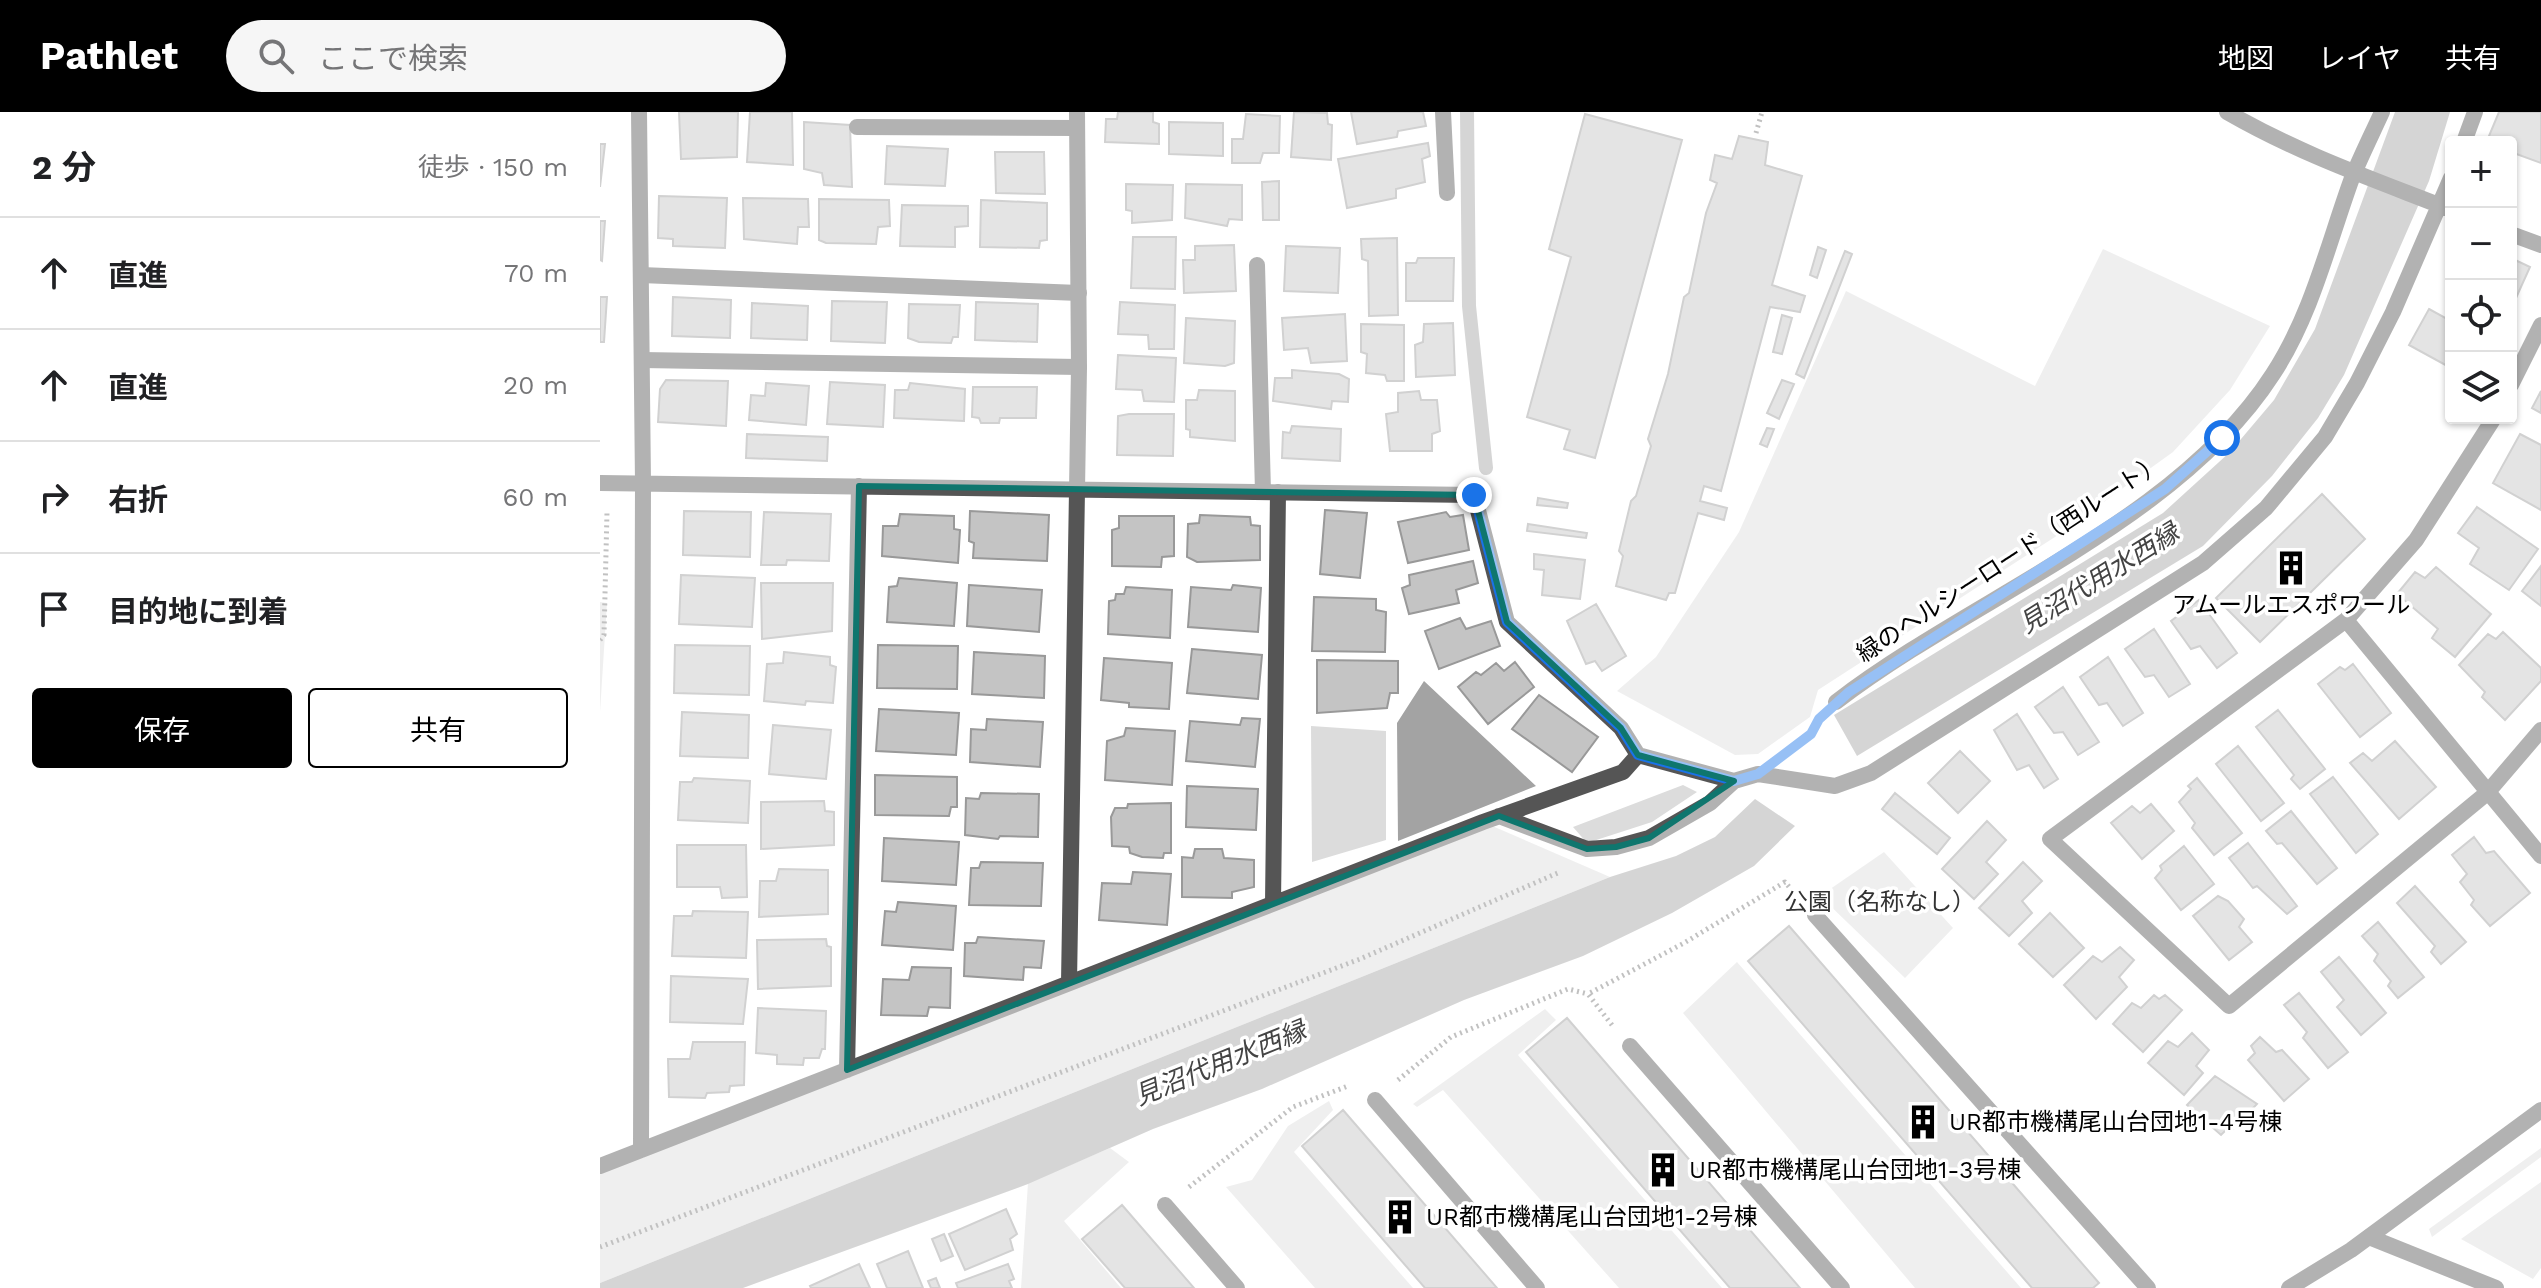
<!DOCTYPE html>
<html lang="ja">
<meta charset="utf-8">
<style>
:root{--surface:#fff;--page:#f6f6f6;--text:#202124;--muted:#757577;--line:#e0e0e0;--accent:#000}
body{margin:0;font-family:"Work Sans","Noto Sans JP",sans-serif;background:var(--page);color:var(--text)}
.controls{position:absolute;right:24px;top:24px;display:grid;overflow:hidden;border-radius:8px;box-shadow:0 2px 6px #0004}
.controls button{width:72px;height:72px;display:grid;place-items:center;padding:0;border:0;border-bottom:2px solid var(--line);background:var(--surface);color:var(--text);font:40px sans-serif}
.stop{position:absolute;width:24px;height:24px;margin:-18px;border:6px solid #1a73e8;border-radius:50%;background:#fff}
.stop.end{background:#1a73e8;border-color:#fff;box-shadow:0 2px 8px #0008}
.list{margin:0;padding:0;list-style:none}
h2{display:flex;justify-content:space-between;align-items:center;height:104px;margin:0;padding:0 32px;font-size:34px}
h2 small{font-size:26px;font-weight:400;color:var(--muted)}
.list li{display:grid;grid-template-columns:52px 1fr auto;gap:24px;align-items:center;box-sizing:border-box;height:112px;padding:0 32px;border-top:2px solid var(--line)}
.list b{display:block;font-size:30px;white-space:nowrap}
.list em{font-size:26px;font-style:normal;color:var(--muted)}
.actions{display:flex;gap:16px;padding:24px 32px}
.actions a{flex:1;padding:18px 0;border:2px solid var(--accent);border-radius:8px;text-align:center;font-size:28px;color:var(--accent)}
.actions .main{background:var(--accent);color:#fff}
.icon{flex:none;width:44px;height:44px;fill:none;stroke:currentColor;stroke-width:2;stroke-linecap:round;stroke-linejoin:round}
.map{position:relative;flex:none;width:1941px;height:1176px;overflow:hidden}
header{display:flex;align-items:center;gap:48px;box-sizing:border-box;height:112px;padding:0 40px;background:var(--accent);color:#fff}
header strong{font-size:38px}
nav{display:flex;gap:44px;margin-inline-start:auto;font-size:28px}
.search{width:560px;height:72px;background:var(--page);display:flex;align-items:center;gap:20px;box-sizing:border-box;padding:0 28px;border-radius:44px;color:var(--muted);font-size:30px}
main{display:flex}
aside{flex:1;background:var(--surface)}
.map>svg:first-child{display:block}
.green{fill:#dcdcdc}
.water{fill:#a3a3a3}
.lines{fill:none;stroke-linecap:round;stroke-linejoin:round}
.stream{stroke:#a3a3a3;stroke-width:14}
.building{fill:#c4c4c4;stroke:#999;stroke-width:2}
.path{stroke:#777;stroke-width:5;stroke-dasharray:2 4;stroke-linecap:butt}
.service{stroke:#555;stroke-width:16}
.minor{stroke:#555;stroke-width:16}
.tertiary{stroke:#555;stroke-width:16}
.route{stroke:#1a73e8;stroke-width:10}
.marked{fill:none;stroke:#0f766e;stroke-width:6;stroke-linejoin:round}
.labels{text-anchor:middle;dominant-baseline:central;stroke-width:7;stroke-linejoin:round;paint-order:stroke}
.street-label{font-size:24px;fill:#000;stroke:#fff}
.poi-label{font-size:24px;fill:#000;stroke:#fff;text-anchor:start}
.park-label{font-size:24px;fill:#333;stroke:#fff}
.water-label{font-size:26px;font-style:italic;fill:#444;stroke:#fff}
</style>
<header>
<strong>Pathlet</strong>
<div class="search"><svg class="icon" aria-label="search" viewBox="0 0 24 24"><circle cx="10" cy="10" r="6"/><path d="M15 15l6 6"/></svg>ここで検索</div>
<nav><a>地図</a><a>レイヤ</a><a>共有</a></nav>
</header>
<main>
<aside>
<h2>2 分<small>徒歩 · 150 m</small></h2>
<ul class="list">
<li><svg class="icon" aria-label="ahead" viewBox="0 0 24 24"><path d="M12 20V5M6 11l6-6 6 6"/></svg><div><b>直進</b></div><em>70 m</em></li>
<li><svg class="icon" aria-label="ahead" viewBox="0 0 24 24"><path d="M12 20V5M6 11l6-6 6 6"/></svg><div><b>直進</b></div><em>20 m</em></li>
<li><svg class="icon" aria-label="right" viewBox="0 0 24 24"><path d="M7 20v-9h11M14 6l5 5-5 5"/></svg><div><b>右折</b></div><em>60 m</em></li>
<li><svg class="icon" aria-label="arrive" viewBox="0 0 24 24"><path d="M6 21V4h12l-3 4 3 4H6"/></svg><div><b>目的地に到着</b></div></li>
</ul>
<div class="actions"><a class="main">保存</a><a>共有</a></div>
</aside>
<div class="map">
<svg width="1941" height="1176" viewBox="0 0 1941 1176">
<rect width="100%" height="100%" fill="#fff"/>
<!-- green -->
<path class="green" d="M1503,137L1670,214L1630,278L1573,340L1455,425L1218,578L1210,605L1158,642L1135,643L1017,579L1056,545L1139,420L1246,179L1435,274Z
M0,490L7,491L0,600Z
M711,614L786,619V728L712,750Z
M1083,673L1097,680L1052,710L987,731L973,715Z
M883,710L1010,765L0,1171V1054Z
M1284,740L1353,816L1305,866L1220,784Z
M1137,850L1421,1176H1315L1083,901Z
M945,897L956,908L918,943L1122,1176H1019L843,978L817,995L813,992Z
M729,989L733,998L694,1040L813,1176H715L626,1075L652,1068L688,1014Z
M510,1036L529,1050L464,1109L521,1176H421L428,1071Z
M1941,1036V1045L1832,1125L1829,1117Z
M1941,1070V1156L1933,1167L1861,1127Z"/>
<!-- water -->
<path class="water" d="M1795,0H1850L1829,69L1744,263L1718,306L1672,364L1603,434L1257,644L1234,603L1563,401L1630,340L1674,288L1715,217Z
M824,569L936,674L798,729L797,611Z
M1155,687L1195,714L1154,754L1072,801L983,844L864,888L662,977L553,1017L428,1072L143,1176H0V1171L1010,765L1076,744L1115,725Z"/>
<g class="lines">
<!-- stream -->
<path class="stream" d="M867,0L869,194L886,356"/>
</g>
<!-- building -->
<path class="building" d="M79,0H138L137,45L81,47Z
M150,0H192L193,53L147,50Z
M518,0H553V10L559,12V32L505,30L506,7H517Z
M694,0L727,1L728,12L732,13L731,48L691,45Z
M751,0H823L826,14L798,19L797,25L757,32Z
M1899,0H1941V51L1911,40V30H1896L1889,24Z
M646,2L680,4L679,41H663L660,51H632V27H643Z
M985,2L1082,28L995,346L964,337L970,318L927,305L971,145L949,137Z
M204,10L250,13L252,75L224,73L222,61L204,57Z
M569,10L623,11V44L569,42Z
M1139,24L1168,30L1165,53L1202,64L1172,173L1205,184L1200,200L1170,195L1121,379L1104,374L1100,389L1127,396L1124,408L1098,401L1075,481H1069L1066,488L1016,474L1023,444L1019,439L1031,389L1036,384L1051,334L1048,327L1068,262L1084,185L1089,181L1106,101L1117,71L1110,68L1115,43L1132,47Z
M828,31L830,44L822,47L825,70L796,77V86L747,96L738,47Z
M0,32H5L0,75Z
M287,34L348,37L345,74L285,72Z
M395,40H444L445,82L396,81Z
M679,69V108H663L662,70Z
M526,72L573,73L572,108L532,111V99L526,98Z
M586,72L642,73V108L629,107L627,114L585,106Z
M59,84L127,86L125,136L73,134V127L58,126Z
M143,86L208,87L209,115H198L197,132L144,127Z
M219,87L289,88L290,114L278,115L276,132L226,131L219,128Z
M381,88L447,91V128L440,129L439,136L380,135Z
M302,93L368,94V114L355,115V135L300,134Z
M0,109H5L2,149L0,148Z
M533,125H576L575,177L531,176Z
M797,126L798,203L769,204L768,149L762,147L761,127Z
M634,133L636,179L584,181L583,148H595V134Z
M686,134L740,136L738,181L684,179Z
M1218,135L1226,138L1217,166L1210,163Z
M1245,139L1252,142L1204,266L1196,262Z
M818,146H854L853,189H806V151H816Z
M1911,146L1930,155L1911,197Z
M0,185H7L4,230H0Z
M73,185L131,188L130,226L72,224Z
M232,189L287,190L285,231L231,229Z
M376,190L438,192L437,230L375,228Z
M520,190L575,193L574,237H549L548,223L518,222Z
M152,191L208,194L207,228L151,226Z
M309,192L360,193L358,225H353L351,231L319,230L308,226Z
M1829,197L1851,209V256L1809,233Z
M745,202L747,249L711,251L708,236L684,238L682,206Z
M1182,203L1192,206L1182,242L1173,240Z
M586,206L635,209L634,251L625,254L584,251Z
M853,211L855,263L816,265L815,233L823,230L824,212Z
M761,212L804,213V269H787L785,263L766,261L767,242L761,240Z
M518,243L576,246L574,290L544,289L542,278L516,277Z
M692,258L739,262L749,267L748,290L732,289L731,297L673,289L675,266H692Z
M66,268L128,269L126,314L58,310L60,277Z
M1182,268L1194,272L1179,307L1167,301Z
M230,270L285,273L283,315L227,312Z
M166,271L209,274L206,313L149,308L151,283L165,284Z
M310,271L365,277L364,309L294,306L295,278H308Z
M373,275H437L436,306H400L399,311H381L379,306L372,305Z
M599,278L635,279V329L590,325V318L586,317V288H597Z
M819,279L821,288H837L840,319L832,322V339H790L786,302L798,300V281Z
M1941,279V301L1932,296Z
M529,302H574L573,344L517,343L518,304Z
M692,314L741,317L740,349L682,346L683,320L690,321Z
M1167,316L1174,317L1167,335L1160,332Z
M147,322L228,325L227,349L146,346Z
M1920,322L1941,333V398L1893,371Z
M1722,382L1765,427L1660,530L1616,486Z
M938,386L968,391L967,396L937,393Z
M1877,395L1938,437L1909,478L1870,452L1879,436L1858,421Z
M725,398L767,401L760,466L720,462Z
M84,399L151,400L150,445L83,443Z
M370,399L449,403L447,449L373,446L374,431L369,429Z
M164,400L231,402L229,449L187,448L186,453H161Z
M846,400L850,405L863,403L869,438L808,451L798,410Z
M300,402L354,404V417L360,418L358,451L282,444L283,414H298Z
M600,403L650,405L651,413L660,414V448L597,450L587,445L588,412L599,411Z
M519,404H574V444L562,445L561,455L512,454V418L519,416Z
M928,412L987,421L986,426L927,419Z
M934,442L985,448L980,487L942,483L944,458L934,457Z
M873,449L878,471L856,478L859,491L809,502L802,476L810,473L809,463Z
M1941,454V494L1922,479Z
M1836,455L1891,502L1855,545L1832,526L1838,517L1797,482L1815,460L1825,466Z
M81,463L155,466L152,515L79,512Z
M299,466L357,471L354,514L287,510L289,475L297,474Z
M161,471H233L232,519L162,527Z
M369,473L442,478L439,520L367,514Z
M633,473L661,476L658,520L588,515L591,475L631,478Z
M526,475L572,478L570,526L508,522L509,489L515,488L516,482H524Z
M714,485L776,487V498L786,500L785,540L712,539Z
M1599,488L1637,541L1617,556L1600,534L1591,537L1571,509Z
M996,492L1026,544L1002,559L995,549L986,552L967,509Z
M860,506L866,517L891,509L900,534L839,557L825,519Z
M1554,517L1590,572L1569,585L1554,563L1545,565L1525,537Z
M1903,520L1941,556V569L1905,608L1882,585L1885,580L1859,553L1888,522L1896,527Z
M75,533L150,534L149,583L74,581Z
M278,533L358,534L357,577L277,576Z
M592,537L662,543L658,587L587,581Z
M184,540L230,545V553L236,555L233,591L206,589L205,593L164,589L167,552L183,551Z
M374,540L445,544L444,586L372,582Z
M1508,545L1543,601L1523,614L1507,591L1499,593L1480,565Z
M504,546L572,551L569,597L529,595V591L501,588Z
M717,548L798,549V581H790L787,596L717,601Z
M915,550L934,575L888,612L858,575L876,560L881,563L896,551L904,559Z
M1753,552L1791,601L1760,625L1718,572L1740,555L1745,558Z
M1463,575L1499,630L1478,643L1463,620L1454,621L1435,595Z
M939,583L998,625L972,660L912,617Z
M279,597L359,601L356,643L276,639Z
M1678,598L1725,657L1700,677L1691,667L1694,663L1656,615Z
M82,600L149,603L148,646L80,644Z
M1417,602L1458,667L1444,676L1429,653L1417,658L1394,618Z
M642,606L660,607L655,655L586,649L590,609L640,613Z
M387,607L443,610L440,655L370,650L371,617L386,618Z
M173,613L231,618L226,667L169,662Z
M526,616L575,619L572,673L505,668L507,629L524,624Z
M1795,629L1836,675L1799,707L1750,651L1763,641L1772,649Z
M1638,634L1684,691L1661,709L1616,652Z
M1360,639L1390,669L1358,701L1328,671Z
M275,663L357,665V695H351L349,704L275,703Z
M1733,665L1778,722L1756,741L1710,682Z
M94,666L150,669L148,711L78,708L80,670H92Z
M1597,666L1642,721L1614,743L1592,716L1595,711L1579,690L1591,677L1588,674Z
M587,674L658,677L656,718L586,715Z
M381,681L439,682L438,725L400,724L398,727L365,723L366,686L379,687Z
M1295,681L1350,726L1337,742L1282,697Z
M224,689L225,699L234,700V733L161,737V690Z
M571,691V741H564L563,746L542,745L530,741L529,735L512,734L511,705L515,696H527L528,692Z
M1551,692L1574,719L1542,747L1511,711L1532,694L1540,701Z
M1691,699L1737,756L1717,772L1682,731L1677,732L1666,719Z
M1387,709L1406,728L1386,750L1398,762L1374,787L1342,757Z
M1874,725L1886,741L1894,739L1930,781L1890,814L1871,793L1874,788L1860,770L1867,762L1852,743Z
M284,726L359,730L356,773L282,769Z
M1648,731L1697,794L1687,802L1657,774L1653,776L1629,746Z
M77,733H146L147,785L122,786L120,775H77Z
M1584,734L1614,772L1581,798L1555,766L1562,758L1560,754Z
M595,737H622L624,746L654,748V775L632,780V786L582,785V745L593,746Z
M381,750L443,751L441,794L369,793L371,756H379Z
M1423,750L1442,769L1422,789L1432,801L1409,824L1379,796Z
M179,757L228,758V802L159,805L160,769H176Z
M533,760L571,762L567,813L499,808L502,771L531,772Z
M1815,774L1866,830L1841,852L1831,840L1835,834L1797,791Z
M1618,784L1628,789L1644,807L1639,815L1652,830L1629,848L1593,804Z
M298,790L356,794L353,838L282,833L285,799L296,800Z
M93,799L148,800L146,846L72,844L74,804H92Z
M1450,801L1484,836L1453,865L1419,832Z
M1778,810L1824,865L1798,886L1788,874L1791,869L1774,849L1778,842L1762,824Z
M1189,814L1499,1171L1493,1176H1432L1148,849Z
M378,825L444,829L441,856L424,855L423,868L364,864L365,831H376Z
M226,827L227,834L231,835V874L158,877L157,828Z
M1520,835L1534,848L1519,865L1527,875L1496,907L1464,873L1493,844L1502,850Z
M1739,845L1786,901L1761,923L1737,895L1744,888L1721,860Z
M312,855L351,856L350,896L329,895L327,904L281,903L283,867L309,868Z
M71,864L148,867L143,912L70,910Z
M1699,881L1748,940L1728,956L1703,926L1707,920L1684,893Z
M1554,883L1559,887L1565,883L1582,898L1543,940L1513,912L1532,891L1541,896Z
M158,896L226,899L225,937H222L219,946H204L203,953L177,952V943L156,941Z
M967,906L1200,1176H1130L926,940Z
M1592,921L1609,938L1596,954L1603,961L1584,983L1548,951L1568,929L1578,935Z
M1660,925L1676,940L1682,938L1709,967L1684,989L1648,948L1655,941L1651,934Z
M93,930H145L144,973L130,974L129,980L107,981L105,986L69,985L68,947H90Z
M1615,964L1657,992L1633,1017L1629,1015L1621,1023L1587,993Z
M743,998L897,1176H825L702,1034Z
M522,1093L594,1176H525L482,1127Z
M406,1097L417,1122L410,1127L413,1138L365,1158L349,1122Z
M344,1122L353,1144L341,1149L332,1127Z
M308,1139L323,1176H287L277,1152Z
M259,1152L270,1176H211L210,1174Z
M408,1152L414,1167L409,1169L412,1176H358L356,1171Z
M336,1166L340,1176H331L328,1169Z"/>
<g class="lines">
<!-- path -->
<path class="path" d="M1156,21L1162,0
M0,528L4,523L7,400
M1194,636L1211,622L1217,612
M1012,913L988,882L1084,831L1185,770L1195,782
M798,968L851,925L968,877L988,882
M589,1075L693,995L748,974
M0,1135L760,847L960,760"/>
<!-- service -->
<path class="service" d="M257,15L477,16
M657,153L663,380
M41,163L479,181
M42,248L479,255
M1236,590C1372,485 1578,410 1673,262C1712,202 1728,132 1752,66C1761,44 1772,22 1782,0
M1215,803L1548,1176
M1030,934L1242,1176
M775,988L937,1176
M565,1093L637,1176
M1769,1125L1896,1176"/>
<!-- minor -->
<path class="minor" d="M39,0L43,371L41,1038
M843,0L847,81
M1627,0C1702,43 1770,66 1849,97
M1864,30L1875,0
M1911,122L1941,133
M1911,273L1941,213
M1894,306L1816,428L1746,508L1450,727L1629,894L1887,681L1941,618
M0,371L874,383L907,510L1021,616L1038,643L1023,660L883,710L0,1054
M1746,508L1941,744
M1038,643L1134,669
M899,704L987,737L1016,735L1049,726L1110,691L1134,669L1158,662L1235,674L1271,661L1603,451L1666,396L1725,325L1757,271L1793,200L1851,66
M673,791L678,380
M469,871L479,255L477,0
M247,958L259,374"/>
<!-- tertiary -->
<path class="tertiary" d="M1689,1176L1751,1138L1941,998"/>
</g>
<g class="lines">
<!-- route -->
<path class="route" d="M874,383L907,510L1021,616L1038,643L1134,669L1158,662L1211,622L1219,607L1249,580L1565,377L1622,326"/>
</g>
<!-- marked area -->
<path d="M0 0H1941V1176H0ZM259,374L874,383L907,510L1021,616L1038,643L1134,669L1049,726L1016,735L987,737L899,704L247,958Z" fill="#fff" fill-opacity=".55" fill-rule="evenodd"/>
<path class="marked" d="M259,374L874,383L907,510L1021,616L1038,643L1134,669L1049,726L1016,735L987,737L899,704L247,958Z"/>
<!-- icons -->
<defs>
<g id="building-bare" transform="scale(2.76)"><path d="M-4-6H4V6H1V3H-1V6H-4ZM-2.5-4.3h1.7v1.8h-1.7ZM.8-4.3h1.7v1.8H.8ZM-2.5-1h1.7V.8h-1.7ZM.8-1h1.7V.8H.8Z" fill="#000" stroke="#fff" stroke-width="2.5" paint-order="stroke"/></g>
</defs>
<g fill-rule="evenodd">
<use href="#building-bare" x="1691" y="456"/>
<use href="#building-bare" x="1323" y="1010"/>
<use href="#building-bare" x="1063" y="1058"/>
<use href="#building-bare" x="800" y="1105"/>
</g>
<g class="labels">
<!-- street labels -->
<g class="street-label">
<text transform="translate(1410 446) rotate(-33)">緑のヘルシーロード（西ルート）</text>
</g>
<!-- poi labels -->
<g class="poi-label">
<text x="1691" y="493" text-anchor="middle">アムールエスポワール</text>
<text x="1349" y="1010">UR都市機構尾山台団地1-4号棟</text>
<text x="1089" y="1058">UR都市機構尾山台団地1-3号棟</text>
<text x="826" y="1105">UR都市機構尾山台団地1-2号棟</text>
</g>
<!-- park labels -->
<g class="park-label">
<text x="1280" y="790">公園（名称なし）</text>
</g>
<!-- water labels -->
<g class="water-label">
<text transform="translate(1499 466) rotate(-32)">見沼代用水西縁</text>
<text transform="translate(620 951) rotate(-22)">見沼代用水西縁</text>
</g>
</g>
</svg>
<div class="controls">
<button>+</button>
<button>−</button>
<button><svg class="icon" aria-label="locate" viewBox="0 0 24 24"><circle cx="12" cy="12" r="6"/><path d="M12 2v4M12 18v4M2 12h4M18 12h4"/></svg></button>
<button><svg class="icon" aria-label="layers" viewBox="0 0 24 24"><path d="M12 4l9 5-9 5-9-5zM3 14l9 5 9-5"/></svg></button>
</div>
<div class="stop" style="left:1622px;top:326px"></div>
<div class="stop end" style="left:874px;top:383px"></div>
</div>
</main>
